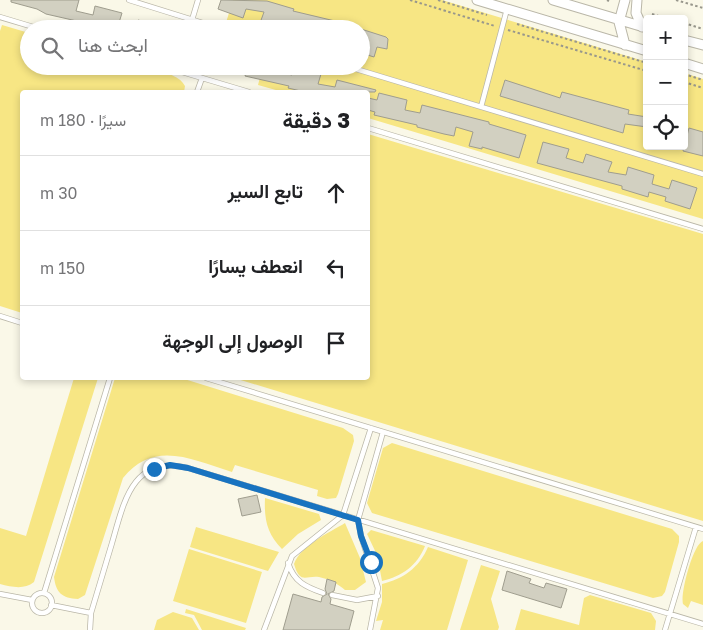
<!DOCTYPE html>
<html lang="ar">
<meta charset="utf-8">
<style>
:root{--surface:#fff;--page:#f2f2f2;--text:#202124;--muted:#757577;--line:#e0e0e0}
body{margin:0;font-family:"Golos Text",Vazirmatn,sans-serif;background:var(--page);color:var(--text);direction:rtl}
.controls{position:absolute;right:15px;top:15px;display:grid;overflow:hidden;border-radius:5px;box-shadow:0 2px 8px #0003}
.controls button{width:45px;height:45px;display:grid;place-items:center;padding:0;border:0;border-bottom:1px solid var(--line);background:var(--surface);color:var(--text);font:25px sans-serif}
.stop{position:absolute;width:15px;height:15px;margin:-11px;border:4px solid #1873c0;border-radius:50%;background:#fff}
.stop.end{background:#1873c0;border-color:#fff;box-shadow:0 1px 5px #0008}
.list{margin:0;padding:0;list-style:none}
h2{display:flex;justify-content:space-between;align-items:center;height:65px;margin:0;padding:0 20px;font-size:21px}
h2 small{font-size:16px;font-weight:400;color:var(--muted)}
.list li{display:grid;grid-template-columns:32px 1fr auto;gap:15px;align-items:center;box-sizing:border-box;height:75px;padding:0 20px;border-top:1px solid var(--line)}
.list b{display:block;font-size:19px;white-space:nowrap}
.list em{font-size:16px;font-style:normal;color:var(--muted)}
.icon{flex:none;width:28px;height:28px;fill:none;stroke:currentColor;stroke-width:2;stroke-linecap:round;stroke-linejoin:round}
.map{position:relative;flex:none;width:703px;height:630px;overflow:hidden;direction:ltr}
.search{position:absolute;background:var(--surface);box-shadow:0 2px 8px #0003;left:20px;top:20px;width:350px;height:55px;display:flex;align-items:center;gap:12px;box-sizing:border-box;padding:0 18px;border-radius:28px;color:var(--muted);font-size:19px}
.panel{position:absolute;background:var(--surface);box-shadow:0 2px 8px #0003;left:20px;top:90px;width:350px;height:290px;border-radius:5px;direction:rtl}
.map>svg:first-child{display:block}
.green{fill:#f7e684}
.building{fill:#d2d0c1;stroke:#9f9d8e}
.lines{fill:none;stroke-linecap:round;stroke-linejoin:round}
.lane-casing{stroke:#bab7a8;stroke-width:6}
.street-casing{stroke:#bab7a8;stroke-width:11}
.path{stroke:#98978c;stroke-width:2;stroke-dasharray:2.5 2.5;stroke-linecap:butt}
.lane{stroke:#fff;stroke-width:4.5}
.street{stroke:#fff;stroke-width:9}
.route{stroke:#1873c0;stroke-width:6}
</style>
<div class="map">
<svg width="703" height="630" viewBox="0 0 703 630">
<rect width="100%" height="100%" fill="#faf8e8"/>
<!-- green -->
<path class="green" d="M233,0H442L647,62V146H684V73L703,79V219L368,118V92H283L258,85L263,66H361V29H224Z
M2,25L29,33V66C58,66 173,58 185,86L184,92H22V313L0,306V31Z
M368,134L703,234V521L234,378H368Z
M74,378H98L34,582C24,590 12,587 0,584V528L26,536Z
M115,378H181L343,428L353,435L354,441L338,494L336,498L327,499L317,496L318,490L235,465L232,472C193,460 154,439 123,478L85,595L78,599C62,598 56,593 54,577Z
M392,443L672,529L679,536V542L665,592L662,596L653,598L372,513L367,503L369,496L383,448Z
M265,498L319,514L321,520L298,534L282,549C267,534 264,519 265,498Z
M345,523L360,558L366,582L355,590H345C338,584 329,579 319,577C306,575 300,585 294,564C301,545 329,533 345,523Z
M196,527L279,552L268,571L190,547Z
M371,530L425,546C417,566 402,576 382,581L377,555L368,536L367,534Z
M703,541V605L691,601L688,608L683,604C680,594 693,544 703,541Z
M428,547L468,560L447,630H380L383,620L376,621L382,602V584C403,579 419,568 428,547Z
M189,549L262,572L246,623L173,601Z
M481,565L500,571L491,599L499,627L498,630H460Z
M590,595L651,613L656,621L655,630H515L521,609L579,625L584,598Z
M186,609L246,628L245,630H202L194,615L185,613Z
M173,612L192,618L199,630H154L157,620Z"/>
<!-- building -->
<path class="building" d="M11,0H79L76,11L93,15L95,6L122,13L117,29H99L89,26L90,24L46,14L37,9L11,2Z
M221,0L267,1L294,9L293,11L335,21L332,29H304L305,26L290,22L287,29H278L260,23L264,12L246,9L243,18L218,9Z
M138,20L160,26V29H136Z
M361,29L386,37L388,39L387,49L377,47L374,57L361,53Z
M231,66H276L275,71L292,75L294,67L321,74L318,84L335,87L337,80L376,90L375,92H305L288,88L289,86L245,76L246,73L231,68Z
M505,80L560,98L562,92L629,110L628,114L647,117V127L625,124L623,133L500,96Z
M379,93L407,100L405,110L420,113L422,105L489,122V124L526,135L519,158L482,147V149L469,146L473,132L456,127L454,136L444,134L417,127V125L374,115L375,112L368,110V98L377,100Z
M689,128L703,132V156L683,151Z
M543,142L569,149L566,158L583,163L586,154L612,162L608,172L626,175L628,167L654,175L652,184L669,189L672,180L697,188L690,209L665,201L666,197L649,192L648,197L622,189V186L537,163Z
M257,495L261,512L242,516L238,499Z
M507,571L531,579L529,583L544,588L546,583L567,589L561,608L502,590Z
M327,579L336,582L334,591L328,594L331,599L330,604L354,611L349,630H283L293,594L321,602L322,597L327,594L325,589Z"/>
<g class="lines">
<!-- lane casing -->
<g class="lane-casing">
<path id="lane" d="M129,0L222,29
M0,17L40,29
M192,20L198,0
M162,66L249,92
M346,66L703,174
M197,92L202,78
M481,107L507,9
M368,128L703,229
M0,316L22,323
M206,378L703,529
M288,563C294,582 306,587 323,593
M44,593L110,378
M32 603a10 10 0 1 1 20 0a10 10 0 1 1-20 0Z
M0,594L32,600
M332,595L357,600L378,596
M51,605L91,613
M90,630L91,613C98,589 105,566 112,543C124,502 132,455 188,468L703,624
M264,630L292,556L343,515L371,428
M370,630L378,588L361,536L358,520L383,432
M665,630L696,527"/>
</g>
<!-- street casing -->
<g class="street-casing">
<path id="street" d="M477,0L647,51
M553,0L647,28
M625,0L619,22L625,45
M637,0L636,13L642,27
M684,40L703,45
M684,63L703,69"/>
</g>
<!-- path -->
<path class="path" d="M410,0L495,26
M438,0L487,15
M607,0L609,1
M676,0L703,8
M652,14L669,19
M684,23L703,29
M517,24L647,63
M508,30L647,71
M684,74L703,80
M684,82L703,88"/>
<!-- lane -->
<use href="#lane" class="lane"/>
<!-- street -->
<use href="#street" class="street"/>
</g>
<g class="lines">
<!-- route -->
<path class="route" d="M154,469L170,465L188,468L358,520L361,536L371,562"/>
</g>
</svg>
<div class="controls">
<button>+</button>
<button>−</button>
<button><svg class="icon" aria-label="locate" viewBox="0 0 24 24"><circle cx="12" cy="12" r="6"/><path d="M12 2v4M12 18v4M2 12h4M18 12h4"/></svg></button>
</div>
<div class="stop" style="left:371px;top:562px"></div>
<div class="stop end" style="left:154px;top:469px"></div>
<div class="search"><svg class="icon" aria-label="search" viewBox="0 0 24 24"><circle cx="10" cy="10" r="6"/><path d="M15 15l6 6"/></svg>ابحث هنا</div>
<section class="panel">
<h2>3 دقيقة<small>سيرًا · 180 m</small></h2>
<ul class="list">
<li><svg class="icon" aria-label="ahead" viewBox="0 0 24 24"><path d="M12 20V5M6 11l6-6 6 6"/></svg><div><b>تابع السير</b></div><em>30 m</em></li>
<li><svg class="icon" aria-label="left" viewBox="0 0 24 24"><path d="M17 20v-9H6M10 6l-5 5 5 5"/></svg><div><b>انعطف يسارًا</b></div><em>150 m</em></li>
<li><svg class="icon" aria-label="arrive" viewBox="0 0 24 24"><path d="M6 21V4h12l-3 4 3 4H6"/></svg><div><b>الوصول إلى الوجهة</b></div></li>
</ul>
</section>
</div>
